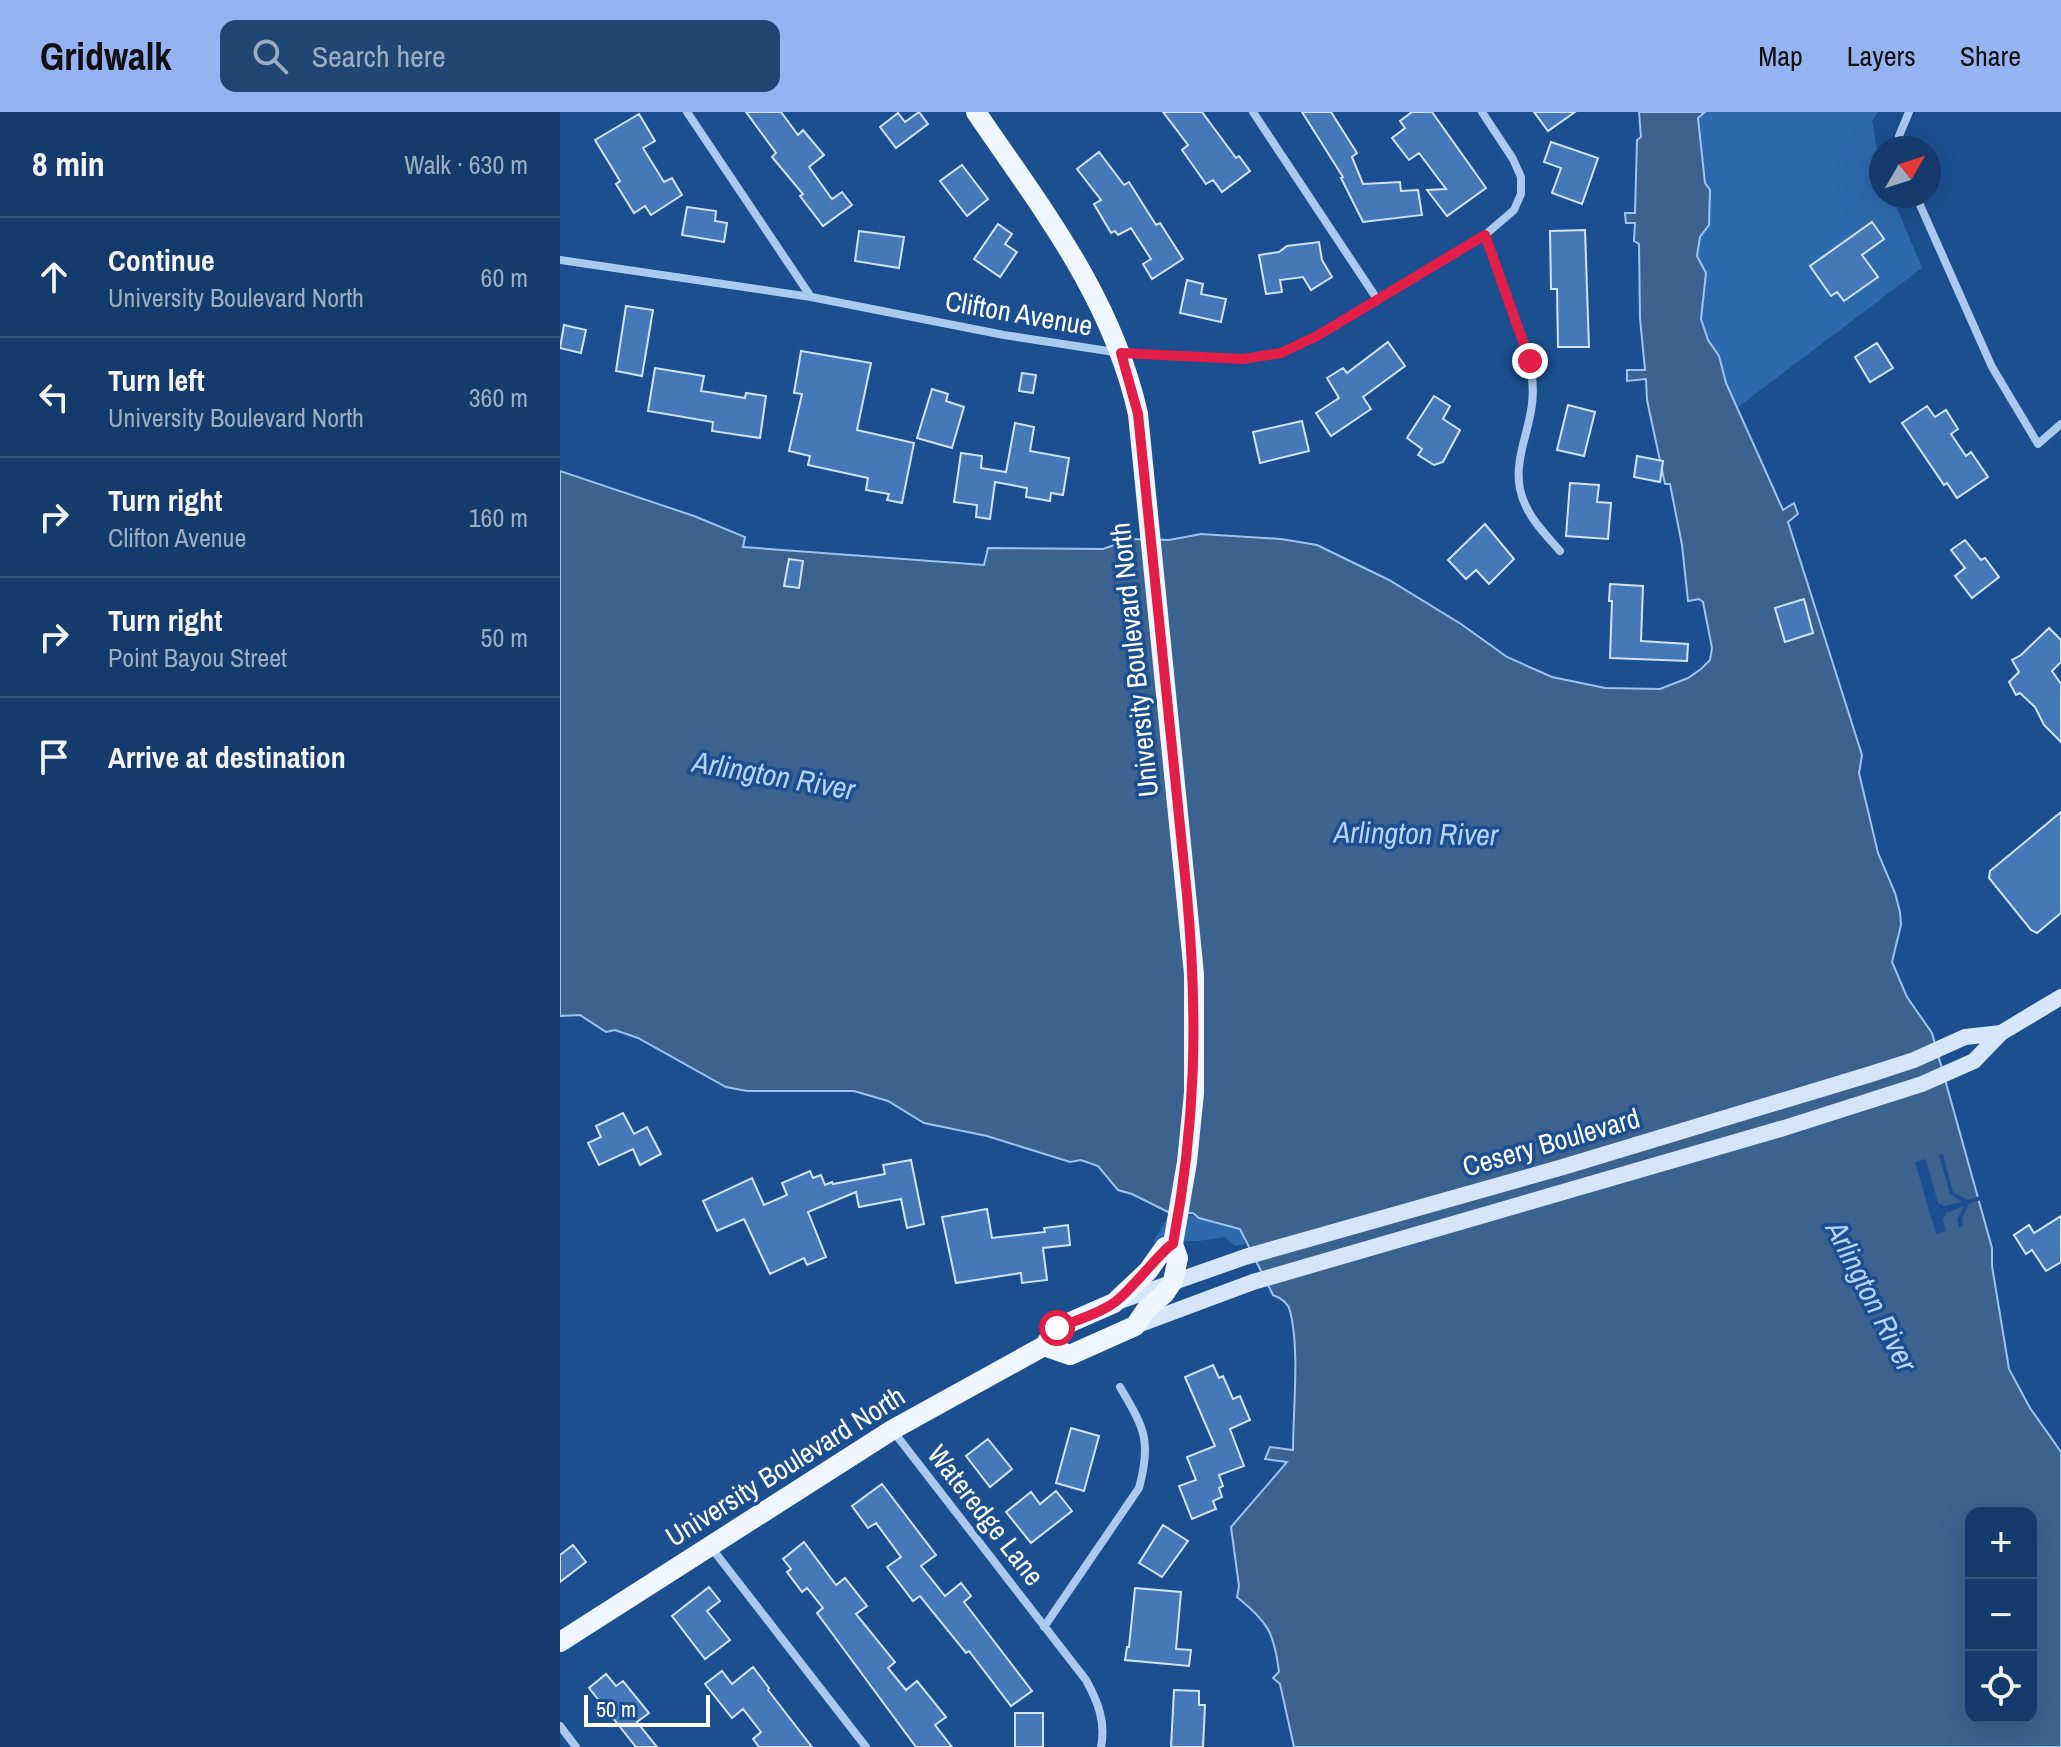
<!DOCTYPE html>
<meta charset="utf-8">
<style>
:root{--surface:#143b6b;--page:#214673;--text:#f1f3f6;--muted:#9dadc1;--line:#33557e;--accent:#95b2f1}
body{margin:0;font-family:"Archivo Narrow",sans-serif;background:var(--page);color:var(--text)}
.controls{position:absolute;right:24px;bottom:24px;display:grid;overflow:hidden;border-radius:16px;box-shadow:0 8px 32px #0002}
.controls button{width:72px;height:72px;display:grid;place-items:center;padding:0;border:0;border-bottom:2px solid var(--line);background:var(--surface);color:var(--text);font:40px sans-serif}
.compass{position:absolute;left:1309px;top:24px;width:72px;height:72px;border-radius:50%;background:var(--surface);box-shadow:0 8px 32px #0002;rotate:51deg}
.scale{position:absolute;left:24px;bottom:20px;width:126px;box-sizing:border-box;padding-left:8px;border:4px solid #fff;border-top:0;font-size:22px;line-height:28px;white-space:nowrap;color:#fff;-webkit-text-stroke:6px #1b4f8f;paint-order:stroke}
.stop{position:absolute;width:24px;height:24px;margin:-18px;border:6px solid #e11d48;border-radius:50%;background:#fff}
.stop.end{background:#e11d48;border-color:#fff;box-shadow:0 2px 8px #0008}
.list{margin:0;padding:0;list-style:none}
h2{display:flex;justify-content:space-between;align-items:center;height:104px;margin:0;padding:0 32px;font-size:34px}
h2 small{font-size:26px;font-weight:400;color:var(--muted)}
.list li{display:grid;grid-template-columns:52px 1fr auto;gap:24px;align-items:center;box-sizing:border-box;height:120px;padding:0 32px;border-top:2px solid var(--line)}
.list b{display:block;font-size:30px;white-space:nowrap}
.list p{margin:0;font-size:26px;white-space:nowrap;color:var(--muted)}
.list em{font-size:26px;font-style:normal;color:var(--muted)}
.icon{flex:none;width:44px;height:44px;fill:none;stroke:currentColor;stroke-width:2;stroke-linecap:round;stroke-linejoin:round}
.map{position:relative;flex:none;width:1501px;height:1635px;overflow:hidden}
header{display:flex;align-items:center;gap:48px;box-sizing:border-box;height:112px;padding:0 40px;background:var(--accent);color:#111}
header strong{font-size:38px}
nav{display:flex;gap:44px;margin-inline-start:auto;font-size:28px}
.search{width:560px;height:72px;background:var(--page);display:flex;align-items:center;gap:20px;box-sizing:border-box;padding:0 28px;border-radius:16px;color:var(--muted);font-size:30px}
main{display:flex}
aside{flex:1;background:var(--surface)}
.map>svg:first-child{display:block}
.green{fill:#2e69ad}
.water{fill:#3c6290;stroke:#9cc4f0;stroke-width:2;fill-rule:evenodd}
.pier{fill:#1b4f8f}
.building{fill:#4478b7;stroke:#cfe3fa;stroke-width:2}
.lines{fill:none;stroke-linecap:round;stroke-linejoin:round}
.minor{stroke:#a9c9ee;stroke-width:8}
.secondary{stroke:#d6e6fa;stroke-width:16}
.primary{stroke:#f0f6ff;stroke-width:20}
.route{stroke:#e11d48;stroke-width:10}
.labels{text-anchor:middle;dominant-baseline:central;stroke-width:7;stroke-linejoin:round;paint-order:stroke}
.street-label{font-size:28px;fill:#fff;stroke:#1b4f8f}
.water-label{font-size:30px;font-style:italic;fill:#b5d3f5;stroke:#1b4f8f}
</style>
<header>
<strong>Gridwalk</strong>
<div class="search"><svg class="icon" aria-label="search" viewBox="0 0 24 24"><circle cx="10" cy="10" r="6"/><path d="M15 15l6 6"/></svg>Search here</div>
<nav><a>Map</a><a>Layers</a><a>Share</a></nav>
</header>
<main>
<aside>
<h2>8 min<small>Walk · 630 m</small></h2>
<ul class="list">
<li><svg class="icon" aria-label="ahead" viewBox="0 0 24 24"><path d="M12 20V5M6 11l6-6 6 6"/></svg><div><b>Continue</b><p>University Boulevard North</p></div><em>60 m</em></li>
<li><svg class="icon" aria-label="left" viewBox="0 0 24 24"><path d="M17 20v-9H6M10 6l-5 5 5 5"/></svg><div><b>Turn left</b><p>University Boulevard North</p></div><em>360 m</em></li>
<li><svg class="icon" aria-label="right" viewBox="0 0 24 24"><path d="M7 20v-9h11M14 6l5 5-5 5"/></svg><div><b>Turn right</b><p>Clifton Avenue</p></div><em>160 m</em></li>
<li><svg class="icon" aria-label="right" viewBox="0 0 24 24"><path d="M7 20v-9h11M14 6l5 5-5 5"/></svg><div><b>Turn right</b><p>Point Bayou Street</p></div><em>50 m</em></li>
<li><svg class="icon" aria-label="arrive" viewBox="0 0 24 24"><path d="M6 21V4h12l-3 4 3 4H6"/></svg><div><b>Arrive at destination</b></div></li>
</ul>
</aside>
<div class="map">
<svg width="1501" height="1635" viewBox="0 0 1501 1635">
<rect width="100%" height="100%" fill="#1b4f8f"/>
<!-- green -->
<path class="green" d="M1145,0H1318L1312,9L1321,59V84H1332L1362,156L1178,295L1166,271L1159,244L1148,228L1141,207L1146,161L1137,144L1140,125L1149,113L1138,5Z
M610,1101C634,1102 656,1110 680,1117L685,1132L675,1134L665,1125L638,1129L593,1130Z"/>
<!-- water -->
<path class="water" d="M1079,0H1145L1138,6L1145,71L1150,78L1149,113L1140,125L1137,144L1146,161L1141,207L1148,228L1159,244L1166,271L1223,398L1234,391L1238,402L1228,410L1302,643L1299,661L1318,741L1335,781L1340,800L1341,813L1332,850L1347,885L1372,921L1432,1136V1154L1449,1257L1470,1296L1501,1340V1635H734L720,1572L713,1566L719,1560C714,1519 708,1511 677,1485L679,1474L671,1415L727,1350L705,1347L710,1335L733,1338C733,1298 740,1237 730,1199C728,1190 721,1186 713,1183L680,1117L639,1106L633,1101H610L572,1082L558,1078L538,1054L521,1048L510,1050L427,1024L364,1011L328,989L294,979H187L166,975L78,926L55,918L46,920L20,903L0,904V359L134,404L185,425L183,435L424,453L428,436L543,437L571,427L609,428L641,422L721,427L757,433L829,468L901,512L947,545L992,565L1045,576L1100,577L1128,566L1141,557L1150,548L1152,536L1143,490L1139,487L1128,489L1122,433L1110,372H1105L1087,288L1086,267L1067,269V258H1085L1080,206L1079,132L1074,129L1075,111H1066L1065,101H1075L1077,28L1081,25ZM1411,1401H1471V1605H1411Z"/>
<!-- pier -->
<path class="pier" d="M1383,1042L1393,1080L1408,1088L1420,1084L1421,1088L1409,1092L1402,1106L1403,1114L1399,1115L1397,1107L1404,1094L1386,1101L1383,1107L1386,1119L1376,1122L1355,1050L1366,1047L1378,1091L1384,1094L1402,1090L1390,1082L1379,1043Z"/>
<!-- building -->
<path class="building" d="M186,0H221L238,23L243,18L264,43L249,55L272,87L282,80L292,93L263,114L240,84L243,82L212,45L216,41Z
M359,0L368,12L336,36L320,15L338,1L345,10Z
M603,0H642L676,46L679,44L690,59L662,80L653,68L646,72L622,38L628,33Z
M742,0H771L797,41L792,45L803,72L840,70L841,79L858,78L862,103L803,110L781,66L783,65Z
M852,0H872L926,76L887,104L867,78L886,77L859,41L849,48L832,26L845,16L840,9Z
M974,0H1015L988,19Z
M79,2L95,29L83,36L104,70L112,66L122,83L91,103L85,94L74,101L56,72L60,69L35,28Z
M991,30L1038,46L1022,92L992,81L1001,56L984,50Z
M539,40L564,73L569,70L596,113L600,111L623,147L592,167L583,152L591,147L571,116L558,123L555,119L551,121L534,92L541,88L517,57Z
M402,53L428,87L407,104L380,69Z
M127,95L156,99L155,109L167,111L164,130L122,123Z
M1312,110L1324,127L1302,143L1318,165L1284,189L1277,180L1271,184L1250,154Z
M438,112L452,122L445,132L457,140L440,165L414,147Z
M1025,118L1029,235H998L997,177H991L990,119Z
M299,119L344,125L339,156L295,149Z
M759,130L762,148L772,165L751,178L743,165L720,168L722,180L706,182L699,143L719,140L727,134Z
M627,168L643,172L641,182L666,187L661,210L620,201Z
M66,194L93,198L82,264L56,259Z
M4,213L26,218L21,241L0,236Z
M828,230L845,254L803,285L811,297L771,324L756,301L779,286L767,266L783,256L787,261Z
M1317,231L1333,256L1310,270L1295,245Z
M241,239L311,251L297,318L354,331L342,391L327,388L329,382L306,378L308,366L248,353L250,344L229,339L242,282L234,281Z
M95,256L144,264L141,279L185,286L186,281L206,284L200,326L152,319L153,310L88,299Z
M462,261L476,263L473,281L459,279Z
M372,277L388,282L386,289L404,295L392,336L357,326Z
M874,284L890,294L883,307L900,318L883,350L874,353L858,343L862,337L847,326Z
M1008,293L1035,300L1024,344L997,338Z
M1367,294L1375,305L1386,298L1398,317L1391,322L1406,344L1411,340L1428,365L1397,386L1387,371L1384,373L1342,311Z
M742,309L749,339L700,351L693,320Z
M455,311L474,315L470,339L509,346L503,383L491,381L490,389L466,385L467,376L435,370L430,407L416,405L417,393L394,390L401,341L422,344L421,356L446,360Z
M1077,344L1103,349L1100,370L1074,365Z
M1010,371L1039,373L1037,390L1051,391L1048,427L1006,424Z
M925,412L954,447L929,472L916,458L906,467L888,448Z
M1405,428L1421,448L1425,446L1439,465L1412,486L1395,464L1405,456L1391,438Z
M229,447L243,449L239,476L224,474Z
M1050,472L1083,474L1081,529L1128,532L1127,549L1050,546L1052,489H1049Z
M1244,487L1253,521L1225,530L1215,496Z
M1489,516L1501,528V550L1492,559L1501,572V630L1484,613L1475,595L1460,581L1456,583L1449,570L1459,560L1452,548L1461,543Z
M1501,700V801L1477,821L1471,818L1429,766L1430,759Z
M63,1001L74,1022L87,1015L101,1042L80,1053L73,1037L39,1053L28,1031L41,1025L36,1014Z
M351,1048L364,1112L347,1116L341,1087L299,1095L296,1080L248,1100L266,1145L247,1153L244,1146L210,1162L184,1107L157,1119L143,1089L192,1066L204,1093L227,1083L222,1071L250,1059L253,1066L261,1063L265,1073L272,1070L273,1072L325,1062L323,1053Z
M427,1097L432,1126L485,1120L484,1116L508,1113L510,1133L483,1136L487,1168L462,1171L461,1161L396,1171L382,1105Z
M1501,1104V1150L1486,1159L1472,1138L1466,1142L1454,1123L1469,1113L1474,1121Z
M653,1253L659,1266L663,1264L673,1287L680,1284L690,1308L670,1317L684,1354L659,1363L663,1374L659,1376L662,1385L653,1389L656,1397L632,1407L619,1374L636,1368L627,1345L655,1334L625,1265Z
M511,1316L539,1324L524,1379L496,1371Z
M428,1327L452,1357L430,1375L406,1344Z
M322,1372L376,1443L361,1454L385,1484L401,1471L411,1484L404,1490L472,1579L451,1594L409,1539L406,1541L360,1484L353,1489L327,1455L341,1445L316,1411L308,1416L292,1394Z
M496,1379L512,1399L471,1431L446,1400L471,1380L480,1392Z
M603,1413L628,1429L602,1465L579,1451Z
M244,1430L276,1473L285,1466L307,1494L296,1502L335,1550L328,1556L346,1578L357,1569L386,1605L375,1613L392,1635H356L257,1501L263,1496L247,1476L242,1480L227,1460L231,1457L223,1447Z
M13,1433L26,1450L0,1470V1443Z
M149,1475L160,1489L147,1499L170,1528L145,1547L112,1504Z
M575,1476L621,1480L616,1537L631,1538L629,1554L565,1548L567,1535H569Z
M193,1555L209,1576L208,1578L252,1635H199L193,1627L201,1620L183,1597L172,1606L145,1572L162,1559L172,1572Z
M46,1562L56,1574L63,1569L89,1601L77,1610L97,1635H76L29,1576Z
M614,1578L639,1579V1593H645L643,1635H611Z
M455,1601H483V1635H455Z"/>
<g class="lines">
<!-- minor -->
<path class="minor" d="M127,0L251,185
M693,0L817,187
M1340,36L1339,24L1349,0
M1356,84L1432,255L1478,332L1501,312
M925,123L970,249C972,263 974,277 972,292C969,320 954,348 960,377C965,402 984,421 1000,439
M0,148L251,185L444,223L561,241L683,247L721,241L757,224L925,123L954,98L961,82V65L953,47L922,0
M333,1319L526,1568C538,1590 546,1610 541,1635
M150,1434L306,1635
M484,1515L579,1376C592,1328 584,1316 560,1275
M0,1614L16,1635"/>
<!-- secondary -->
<path class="secondary" d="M560,1189L685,1145L1003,1055L1311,962L1354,948L1405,925L1441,921
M575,1214L693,1170L1224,1016L1362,972L1414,949L1441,921L1501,885"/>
<!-- primary -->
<path class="primary" d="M416,0C482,97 552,185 578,302L634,862V981L627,1050L613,1132L618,1146L613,1169L605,1181L586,1198L575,1214L510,1243L484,1234
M0,1530L332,1318L484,1234L497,1216L554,1191L588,1159L605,1135L613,1132"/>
</g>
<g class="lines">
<!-- route -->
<path class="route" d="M497,1216C516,1208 539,1202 555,1190C572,1178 603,1136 613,1132C636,1010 638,907 627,783L578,302L561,241L683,247L721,241L757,224L925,123L970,249"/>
</g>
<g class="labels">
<!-- street labels -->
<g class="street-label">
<text transform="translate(459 201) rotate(10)">Clifton Avenue</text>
<text transform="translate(574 548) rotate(-96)">University Boulevard North</text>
<text transform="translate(991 1030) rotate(-16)">Cesery Boulevard</text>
<text transform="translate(225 1354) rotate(-32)">University Boulevard North</text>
<text transform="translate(426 1403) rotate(52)">Wateredge Lane</text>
</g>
<!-- water labels -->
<g class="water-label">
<text transform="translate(214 663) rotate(10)">Arlington River</text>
<text transform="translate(856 721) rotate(1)">Arlington River</text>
<text transform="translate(1312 1184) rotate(63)">Arlington River</text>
</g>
</g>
</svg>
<div class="controls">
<button>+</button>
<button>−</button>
<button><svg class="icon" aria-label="locate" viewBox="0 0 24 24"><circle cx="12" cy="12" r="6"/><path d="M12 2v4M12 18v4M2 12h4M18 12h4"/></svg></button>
</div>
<svg class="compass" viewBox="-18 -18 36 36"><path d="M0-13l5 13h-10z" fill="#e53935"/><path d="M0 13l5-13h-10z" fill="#9dadc1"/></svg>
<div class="scale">50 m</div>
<div class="stop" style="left:497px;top:1216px"></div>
<div class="stop end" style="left:970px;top:249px"></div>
</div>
</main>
